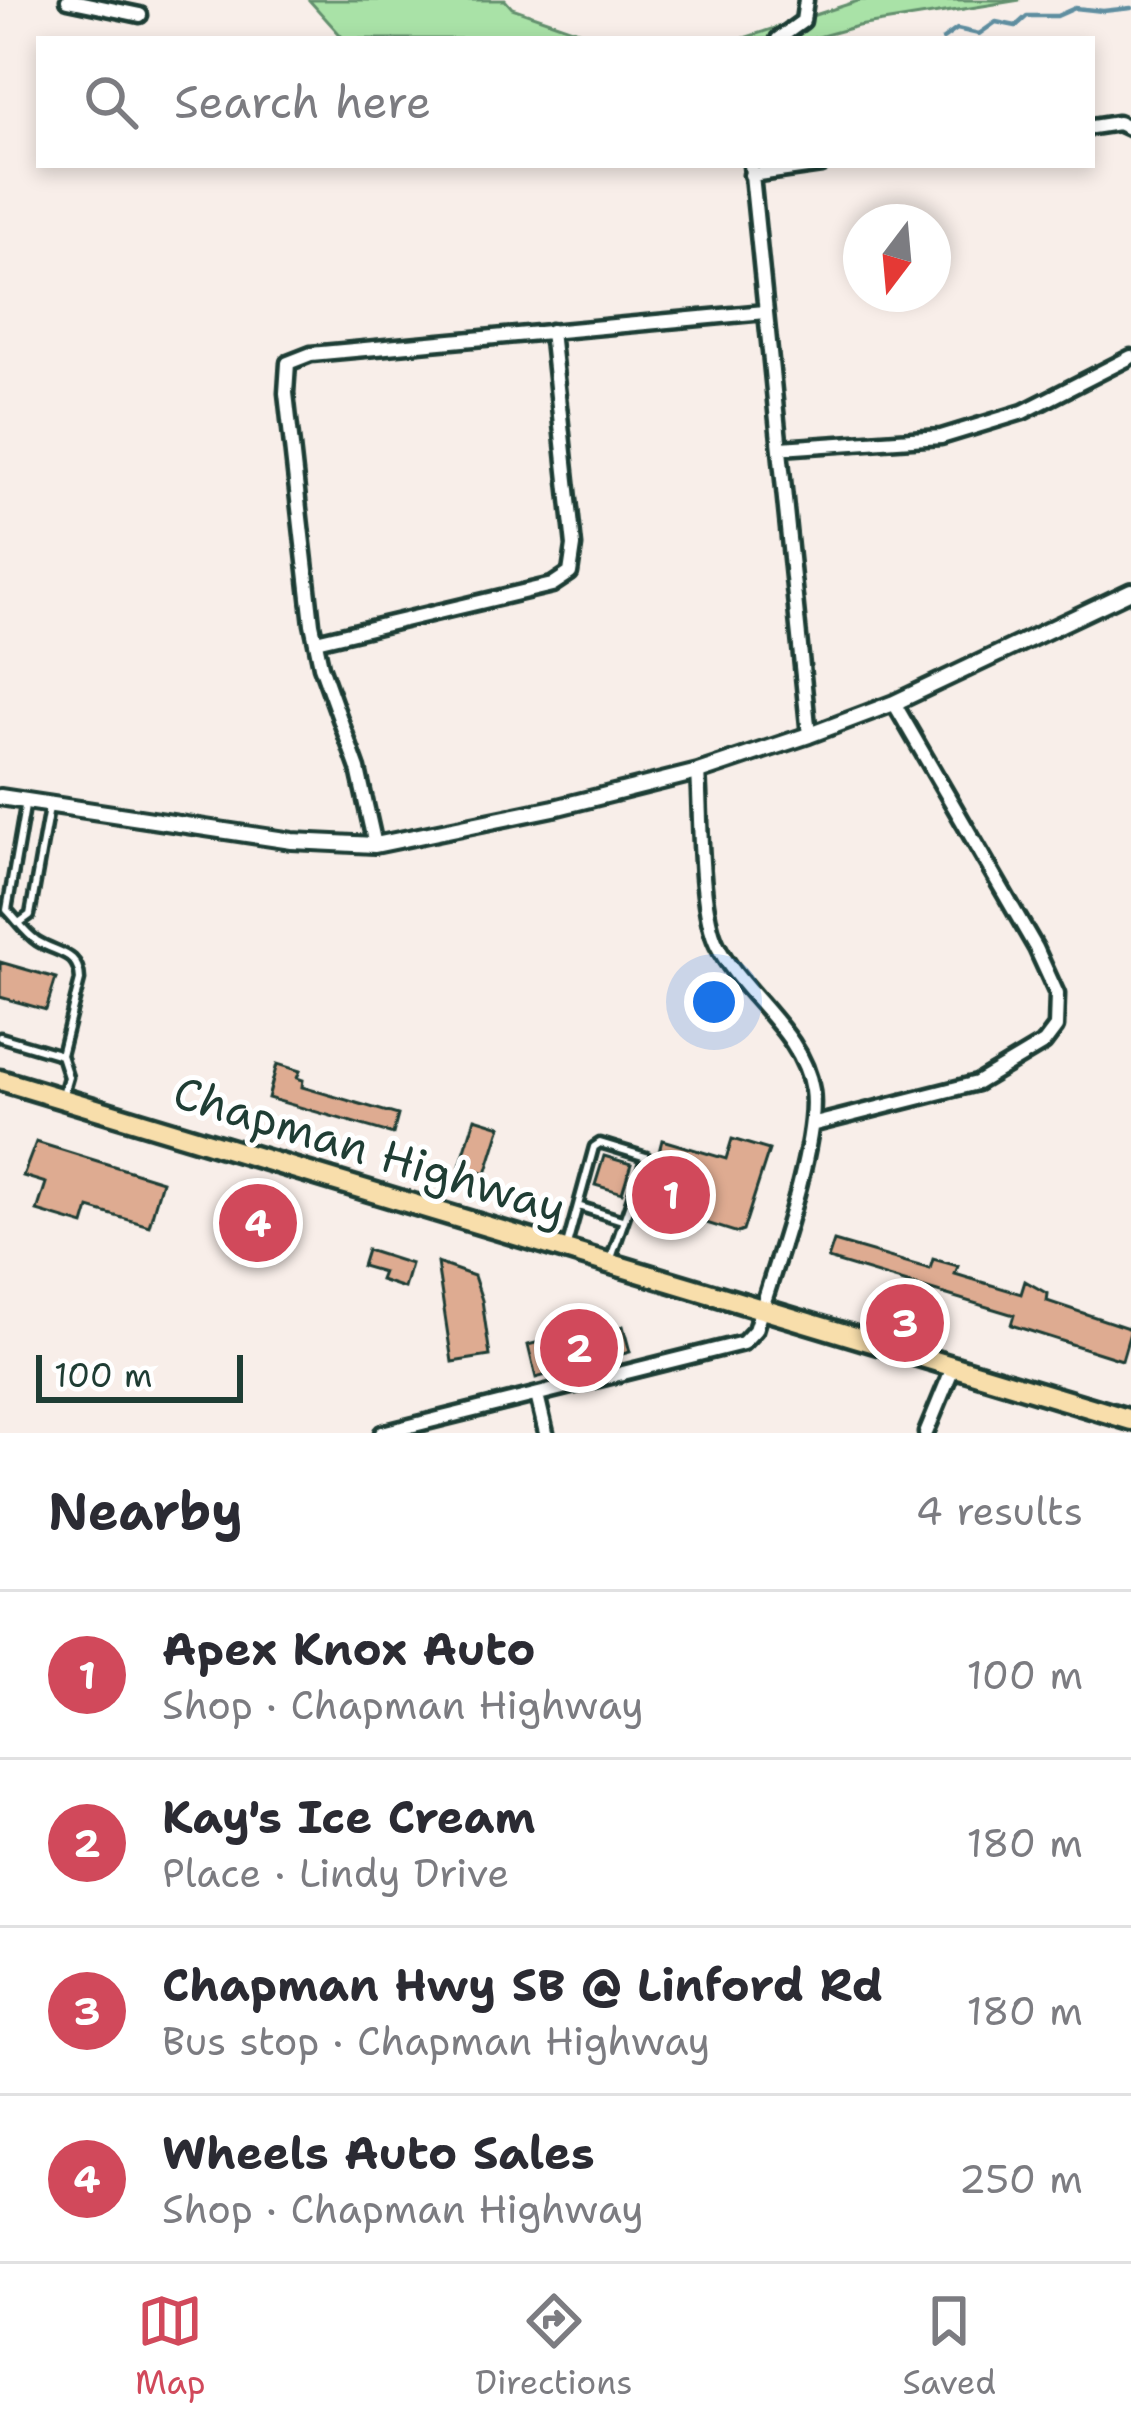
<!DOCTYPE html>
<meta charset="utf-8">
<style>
:root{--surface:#fff;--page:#f7f7f7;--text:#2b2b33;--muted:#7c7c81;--line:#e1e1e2;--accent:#d1495b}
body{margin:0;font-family:"Shantell Sans",sans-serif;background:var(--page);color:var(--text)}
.compass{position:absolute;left:843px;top:204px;width:108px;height:108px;border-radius:50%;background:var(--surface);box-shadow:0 6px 18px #0003;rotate:196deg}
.scale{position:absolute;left:36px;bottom:30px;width:207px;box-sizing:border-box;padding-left:12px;border:6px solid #1f3d34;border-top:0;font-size:33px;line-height:42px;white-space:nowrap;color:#1f3d34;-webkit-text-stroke:9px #fff;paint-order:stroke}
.you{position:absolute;left:714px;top:1002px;width:42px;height:42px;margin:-30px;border:9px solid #fff;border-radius:50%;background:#1a73e8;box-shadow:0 0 0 18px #1a73e833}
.badge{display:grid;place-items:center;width:78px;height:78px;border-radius:50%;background:var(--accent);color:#fff;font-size:39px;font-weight:700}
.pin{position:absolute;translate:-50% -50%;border:6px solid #fff;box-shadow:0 3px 12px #0006}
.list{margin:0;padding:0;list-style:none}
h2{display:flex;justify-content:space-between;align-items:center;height:156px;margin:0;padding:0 48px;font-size:51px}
h2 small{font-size:39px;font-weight:400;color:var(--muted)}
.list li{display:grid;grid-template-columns:78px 1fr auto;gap:36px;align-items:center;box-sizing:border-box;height:168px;padding:0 48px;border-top:3px solid var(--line)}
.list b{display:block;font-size:45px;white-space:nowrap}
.list p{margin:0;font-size:39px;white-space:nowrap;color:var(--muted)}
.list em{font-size:39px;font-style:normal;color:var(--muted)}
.icon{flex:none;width:66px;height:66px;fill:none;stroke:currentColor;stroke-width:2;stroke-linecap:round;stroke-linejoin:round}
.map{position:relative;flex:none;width:1131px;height:1433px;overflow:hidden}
.search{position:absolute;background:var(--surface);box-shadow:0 6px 18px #0003;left:36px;right:36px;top:36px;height:132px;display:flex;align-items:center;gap:30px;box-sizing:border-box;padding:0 42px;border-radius:0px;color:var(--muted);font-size:45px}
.sheet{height:828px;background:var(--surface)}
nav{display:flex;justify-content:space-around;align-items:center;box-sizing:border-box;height:168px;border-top:3px solid var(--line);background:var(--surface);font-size:33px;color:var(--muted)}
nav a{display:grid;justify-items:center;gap:6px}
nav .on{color:var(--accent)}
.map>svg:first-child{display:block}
.green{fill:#a9e2a7;stroke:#64906e;stroke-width:3}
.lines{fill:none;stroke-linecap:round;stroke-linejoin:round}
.stream{stroke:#5e8ea0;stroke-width:4.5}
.building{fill:#deab91;stroke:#1f3d34;stroke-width:3}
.service-casing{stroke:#1f3d34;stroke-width:15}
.minor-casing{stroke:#1f3d34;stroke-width:21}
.tertiary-casing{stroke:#1f3d34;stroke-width:22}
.trunk-casing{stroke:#1f3d34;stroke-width:27}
.service{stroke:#fff;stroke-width:6}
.minor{stroke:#fff;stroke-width:12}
.tertiary{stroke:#fff;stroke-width:14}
.trunk{stroke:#f8deab;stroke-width:18}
.labels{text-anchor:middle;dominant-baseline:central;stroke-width:10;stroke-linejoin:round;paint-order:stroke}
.street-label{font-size:45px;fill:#1f3d34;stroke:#fff}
</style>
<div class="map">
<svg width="1131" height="1433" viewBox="0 0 1131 1433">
<rect width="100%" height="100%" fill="#f8eee9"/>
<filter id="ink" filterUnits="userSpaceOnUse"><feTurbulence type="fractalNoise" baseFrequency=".00833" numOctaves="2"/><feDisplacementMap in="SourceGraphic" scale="24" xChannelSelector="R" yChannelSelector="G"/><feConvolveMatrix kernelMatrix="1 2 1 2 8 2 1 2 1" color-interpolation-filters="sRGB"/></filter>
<g filter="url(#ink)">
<!-- green -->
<path class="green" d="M309,0H505L512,8L601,39H344Z
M861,0H1020L858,26L811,39H741Z"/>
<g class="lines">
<!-- stream -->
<path class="stream" d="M943,39L957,29L979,34L996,22L1016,26L1027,16H1057L1075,8L1103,11L1131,8"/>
</g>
<!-- building -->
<path class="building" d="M0,962L56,978L46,1010L0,997Z
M277,1064L300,1071L297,1078L303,1080L302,1087L398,1115L393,1134L268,1098Z
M475,1118L501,1126L486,1174L460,1166Z
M732,1139L769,1150L743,1231L738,1233L646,1204L662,1140L726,1159Z
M36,1142L162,1181L149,1226L89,1208L84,1225L37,1211L46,1183L23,1176Z
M604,1156L631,1164L622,1193L595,1185Z
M248,1208L275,1215L265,1242L242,1236Z
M834,1241L930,1269L933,1259L958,1266L955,1274L1021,1294L1025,1281L1048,1294L1047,1301L1131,1329L1122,1360L1011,1325L1014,1315L828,1259Z
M367,1250L411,1264L404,1288L380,1280L383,1272L362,1266Z
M437,1263L474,1276L482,1300L490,1356L452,1362Z
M623,1326L630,1352L536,1378L528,1345L561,1336L575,1339Z"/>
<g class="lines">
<!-- service casing -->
<g class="service-casing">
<path id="service" d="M26,801L7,910C17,920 25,933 37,941C58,954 79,951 80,980L61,1055
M19,923L30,915L49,808
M0,1037L61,1055L68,1077L63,1094
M578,1206L622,1220
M566,1249L594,1147L600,1143L646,1157L611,1258"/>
</g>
<!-- minor casing -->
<g class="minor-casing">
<path id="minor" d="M68,0L140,15
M778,39L803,21L806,0
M1092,127L1118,123L1131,129
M751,165L809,735
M751,175L821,165
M781,448L941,437L1023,412L1131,357
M316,641L552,585L570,573L574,546L551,331
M375,845L358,769L321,666L312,624L286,393L288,363L311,354L765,312
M815,1124L977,1083L1044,1043L1056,1027L1057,994L1036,948L894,703
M537,1395L546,1433
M382,1433L743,1343L755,1330C772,1274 820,1143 812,1090C803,1032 743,996 717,945C699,909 701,815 698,772
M926,1433L954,1365"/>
</g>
<!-- tertiary casing -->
<g class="tertiary-casing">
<path id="tertiary" d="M0,797L292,841L375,845L554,808L698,772L809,735L894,703L1131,591"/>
</g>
<!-- trunk casing -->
<g class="trunk-casing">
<path id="trunk" d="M0,1080L1131,1420"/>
</g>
<!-- service -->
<use href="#service" class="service"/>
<!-- minor -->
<use href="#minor" class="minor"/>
<!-- tertiary -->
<use href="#tertiary" class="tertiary"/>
<!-- trunk -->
<use href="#trunk" class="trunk"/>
</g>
</g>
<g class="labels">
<!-- street labels -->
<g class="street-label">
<text transform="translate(370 1150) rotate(17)">Chapman Highway</text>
</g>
</g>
</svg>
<svg class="compass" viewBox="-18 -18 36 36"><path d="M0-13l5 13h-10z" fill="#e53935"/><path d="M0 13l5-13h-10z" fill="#7c7c81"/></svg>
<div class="scale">100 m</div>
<div class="you"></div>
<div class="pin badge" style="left:671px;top:1195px">1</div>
<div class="pin badge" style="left:579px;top:1348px">2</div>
<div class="pin badge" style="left:905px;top:1323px">3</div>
<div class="pin badge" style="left:258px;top:1223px">4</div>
<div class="search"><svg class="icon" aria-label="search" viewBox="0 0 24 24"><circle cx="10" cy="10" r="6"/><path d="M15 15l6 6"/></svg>Search here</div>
</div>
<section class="sheet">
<h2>Nearby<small>4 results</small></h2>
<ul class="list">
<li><span class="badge">1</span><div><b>Apex Knox Auto</b><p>Shop · Chapman Highway</p></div><em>100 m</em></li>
<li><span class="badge">2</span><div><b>Kay's Ice Cream</b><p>Place · Lindy Drive</p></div><em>180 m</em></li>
<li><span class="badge">3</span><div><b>Chapman Hwy SB @ Linford Rd</b><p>Bus stop · Chapman Highway</p></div><em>180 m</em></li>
<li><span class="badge">4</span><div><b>Wheels Auto Sales</b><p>Shop · Chapman Highway</p></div><em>250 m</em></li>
</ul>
</section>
<nav>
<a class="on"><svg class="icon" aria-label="map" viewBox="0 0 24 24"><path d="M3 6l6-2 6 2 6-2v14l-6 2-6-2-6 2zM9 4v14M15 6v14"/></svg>Map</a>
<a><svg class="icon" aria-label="directions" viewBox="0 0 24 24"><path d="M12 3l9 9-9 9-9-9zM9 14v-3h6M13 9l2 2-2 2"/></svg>Directions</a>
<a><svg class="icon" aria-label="saved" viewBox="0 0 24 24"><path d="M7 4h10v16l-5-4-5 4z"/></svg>Saved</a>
</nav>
